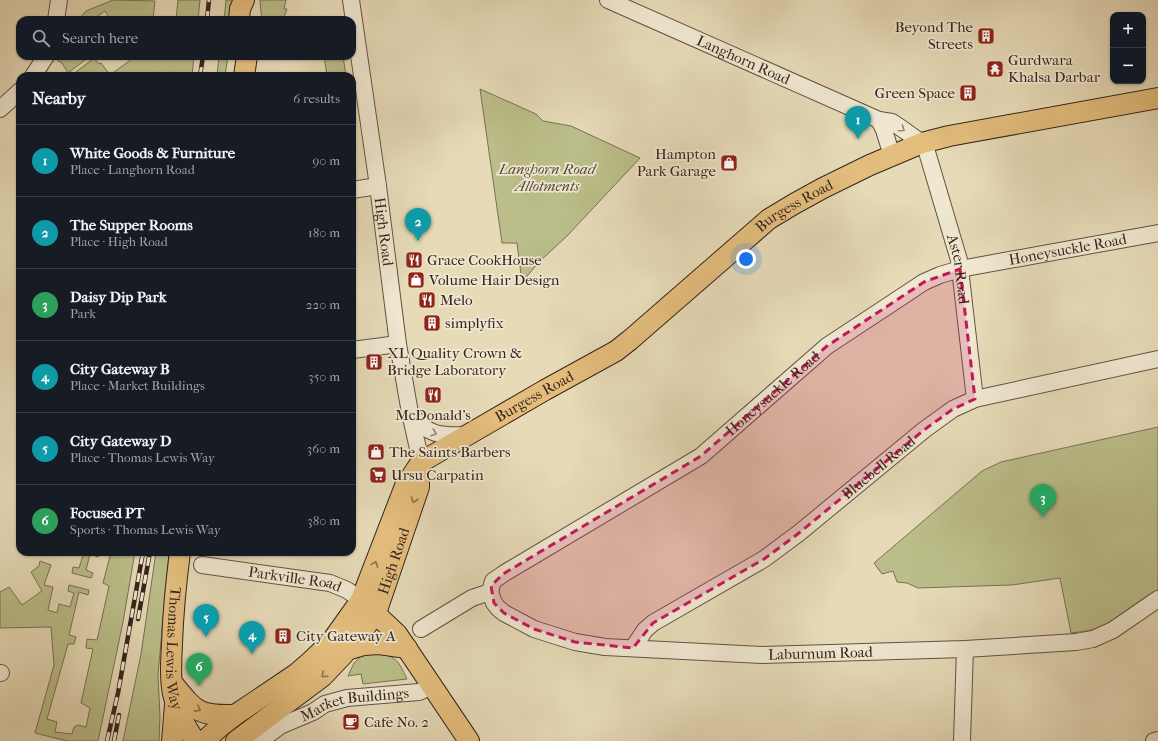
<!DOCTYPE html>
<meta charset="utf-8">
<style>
:root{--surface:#171b24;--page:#20242c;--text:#f1f3f6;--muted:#9ea1a6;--line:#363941;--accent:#db2777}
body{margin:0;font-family:"IM FELL French Canon",serif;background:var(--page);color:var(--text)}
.controls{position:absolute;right:12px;top:12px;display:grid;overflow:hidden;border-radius:8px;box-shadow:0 1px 3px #0004}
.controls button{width:36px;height:36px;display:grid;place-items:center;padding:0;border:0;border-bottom:1px solid var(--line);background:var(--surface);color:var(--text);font:20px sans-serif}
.you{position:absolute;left:746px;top:259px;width:14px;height:14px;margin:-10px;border:3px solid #fff;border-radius:50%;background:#1a73e8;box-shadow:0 0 0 6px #1a73e833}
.badge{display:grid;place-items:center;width:26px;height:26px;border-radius:50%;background:var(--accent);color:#fff;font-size:13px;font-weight:700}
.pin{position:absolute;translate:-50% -33px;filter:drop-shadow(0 1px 2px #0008)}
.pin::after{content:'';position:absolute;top:21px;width:14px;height:12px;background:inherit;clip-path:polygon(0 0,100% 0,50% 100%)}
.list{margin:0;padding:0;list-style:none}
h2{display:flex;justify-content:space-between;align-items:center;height:52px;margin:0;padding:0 16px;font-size:17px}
h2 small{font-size:13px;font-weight:400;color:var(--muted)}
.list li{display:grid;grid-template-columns:26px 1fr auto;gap:12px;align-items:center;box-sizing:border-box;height:72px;padding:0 16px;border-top:1px solid var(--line)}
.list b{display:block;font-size:15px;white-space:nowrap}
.list p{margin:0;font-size:13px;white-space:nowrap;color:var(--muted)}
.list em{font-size:13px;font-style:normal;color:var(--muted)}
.icon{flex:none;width:22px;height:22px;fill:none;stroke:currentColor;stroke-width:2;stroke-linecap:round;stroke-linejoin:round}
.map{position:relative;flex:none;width:1158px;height:741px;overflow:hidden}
.search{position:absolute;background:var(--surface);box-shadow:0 1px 3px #0004;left:16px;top:16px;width:340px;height:44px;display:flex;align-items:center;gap:10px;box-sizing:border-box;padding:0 14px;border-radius:12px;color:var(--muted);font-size:15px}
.panel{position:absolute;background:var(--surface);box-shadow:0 1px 3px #0004;left:16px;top:72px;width:340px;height:484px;border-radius:12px}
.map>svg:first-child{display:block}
.green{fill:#bbbe8a;stroke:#787154}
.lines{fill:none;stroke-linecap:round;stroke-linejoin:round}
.minor-casing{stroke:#625244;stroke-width:18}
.major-casing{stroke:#36241e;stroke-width:22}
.minor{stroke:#efe7d0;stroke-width:16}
.major{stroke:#e3bd7c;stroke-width:20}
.rail-casing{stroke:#36241e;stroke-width:4.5}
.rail{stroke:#efe7d0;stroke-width:3;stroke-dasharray:9;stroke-linecap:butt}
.oneway{stroke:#928677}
.oneway2{stroke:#8c704d}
.marked{fill:#c2185b;fill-opacity:0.2;stroke:#c2185b;stroke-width:3;stroke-dasharray:8 5;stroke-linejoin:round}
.labels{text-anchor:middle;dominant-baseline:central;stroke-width:3.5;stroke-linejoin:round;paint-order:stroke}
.poi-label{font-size:15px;fill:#36241e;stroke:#efe7d0;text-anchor:start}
.street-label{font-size:15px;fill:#36241e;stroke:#efe7d0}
.park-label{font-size:15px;font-style:italic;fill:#574a39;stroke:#efe7d0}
</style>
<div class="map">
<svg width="1158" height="741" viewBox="0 0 1158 741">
<rect width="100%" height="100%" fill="#e6dab7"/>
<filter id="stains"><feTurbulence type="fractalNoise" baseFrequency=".005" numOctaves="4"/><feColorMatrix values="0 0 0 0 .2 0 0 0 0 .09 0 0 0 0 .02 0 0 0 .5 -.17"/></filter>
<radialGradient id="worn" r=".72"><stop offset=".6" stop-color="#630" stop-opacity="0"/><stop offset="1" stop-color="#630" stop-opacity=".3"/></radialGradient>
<!-- green -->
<path class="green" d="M113,0L155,1L153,20H111L105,11L92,20H78L86,11Z
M178,0H200L198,20H176Z
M226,0H235L233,20H224Z
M260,0H286L284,9H287L283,20H263L261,13Z
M60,56H90L68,73L62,63L57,60Z
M136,56H194L192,76H71L94,58L99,64L101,63L110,75Z
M219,56H228L225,76H217Z
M324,56H343L346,76H327Z
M480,89L536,114L543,121L571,126L640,158L567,236L539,262L522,282L517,243H502Z
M1158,427V591C1142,603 1115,624 1096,629C1088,631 1079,632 1071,633L1060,578L1012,585L918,588L907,583L897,582L893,571L882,574L874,563L982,471L1001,462Z
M84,552H99L98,557L90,554L86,570L93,573L91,578L72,573L73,567L79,568Z
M111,552H135L123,622L98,741H67L35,733L54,665L51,627L0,628V592L9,587L22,605L42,591L31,572L39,566L40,561L51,565L44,585L53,587L48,610L57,613L59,604L70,607L74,593L68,591L69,585L89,590L88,595L79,592L69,635L76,637L74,644H68L47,719L57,722L55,732L72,734L74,727L78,725L86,727L90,708L81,703L93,649L86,648L87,639L97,640L109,586L103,583Z
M156,552H169L158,675L160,717L159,741H123L141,654Z
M380,653C399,658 399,663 407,679L363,684L361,674L348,676L354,663L363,654Z"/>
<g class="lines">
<!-- minor casing -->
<g class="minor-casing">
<g id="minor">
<path id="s1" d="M351,0L378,186L398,344L410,413L421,462"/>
<path id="s2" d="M608,0L879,120L892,122L901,128L922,143L927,152L959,260L975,399"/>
<path d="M56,20L59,0"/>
<path d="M33,76L46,56"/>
<path d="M0,109L20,91"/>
<path d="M879,120L884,130L892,156"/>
<path d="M352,190L378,186"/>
<path d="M352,350L398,344"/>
<path d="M411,414C427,435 440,436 466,435"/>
<path id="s3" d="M202,565L330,583L347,590L361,600"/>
<path id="s4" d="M490,592L494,603L498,608L504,613L534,629L575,642L605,647L762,655L965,649L1076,642L1093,639L1113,630L1158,599"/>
<path id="s5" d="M421,629L472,598L490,592L493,581L503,574L701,456L827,346L924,282L940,275L960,269L1158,233"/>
<path id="s6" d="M633,648L645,630L653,623L764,559L799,533L924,430L953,409L975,399L1158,359"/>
<path d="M0,673H1"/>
<path id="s7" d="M260,741L280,726L313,712L325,704L347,698L419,692L432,686"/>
<path d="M962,741L965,649"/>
<path d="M1154,741L1158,740"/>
</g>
</g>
<!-- major casing -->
<g class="major-casing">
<g id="major">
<path d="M239,20L240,9L244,0"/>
<path d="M244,76L247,56"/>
<path id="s8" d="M180,552C176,583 173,613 172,644C171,661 170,678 173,694C177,711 185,726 195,741"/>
<path d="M365,604L397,634L469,741"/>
<path d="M347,650L364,645L379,644L407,648"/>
<path d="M174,685C196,712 199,716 235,715"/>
<path d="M172,741L175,705"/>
<path id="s9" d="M204,741L222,725L235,715L296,674L311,661L331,642L361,600L405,486L421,462L545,390L616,351L630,340L769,219L794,204L823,188L870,165L922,143L949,136L1158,98"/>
<path id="s10" d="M236,741L322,677L343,655L363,630L376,613L419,487V482"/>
</g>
</g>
<!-- minor -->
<use href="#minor" class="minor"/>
<!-- major -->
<use href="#major" class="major"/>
<!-- rail casing -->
<g class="rail-casing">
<path id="rail" d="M207,20L209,0
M200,76L203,56
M138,619L150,552
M107,741L118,693L143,552
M114,741L119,715"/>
</g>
<!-- rail -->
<use href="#rail" class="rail"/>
</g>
<!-- one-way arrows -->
<defs><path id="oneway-chevron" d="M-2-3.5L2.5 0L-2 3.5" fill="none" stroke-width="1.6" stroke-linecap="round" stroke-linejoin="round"/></defs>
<g class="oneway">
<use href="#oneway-chevron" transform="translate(902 129) rotate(35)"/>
<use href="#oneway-chevron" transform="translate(434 433) rotate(19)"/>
</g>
<g class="oneway2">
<use href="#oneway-chevron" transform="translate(414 500) rotate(109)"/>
<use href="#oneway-chevron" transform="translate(375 564) rotate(-70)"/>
<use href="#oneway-chevron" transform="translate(324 675) rotate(137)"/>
<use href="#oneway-chevron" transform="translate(198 709) rotate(29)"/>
</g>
<!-- marked area -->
<path class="marked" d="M960,269L975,399L953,409L924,430L799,533L764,559L653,623L633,648L575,642L534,629L504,613L494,603L491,586L503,574L701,456L827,346L924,282Z"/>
<!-- icons -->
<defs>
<g id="building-square" transform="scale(0.9)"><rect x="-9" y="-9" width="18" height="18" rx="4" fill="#8f2418" stroke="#efe7d0"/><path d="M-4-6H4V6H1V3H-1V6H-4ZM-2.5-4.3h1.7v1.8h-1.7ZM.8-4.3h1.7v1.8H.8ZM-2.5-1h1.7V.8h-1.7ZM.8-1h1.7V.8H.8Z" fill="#fff"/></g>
<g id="temple-square" transform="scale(0.9)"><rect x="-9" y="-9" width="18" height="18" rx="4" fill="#8f2418" stroke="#efe7d0"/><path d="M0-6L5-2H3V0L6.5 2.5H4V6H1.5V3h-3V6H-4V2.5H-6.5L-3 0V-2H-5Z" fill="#fff"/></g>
<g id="shop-square" transform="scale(0.9)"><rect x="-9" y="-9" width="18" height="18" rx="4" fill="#8f2418" stroke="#efe7d0"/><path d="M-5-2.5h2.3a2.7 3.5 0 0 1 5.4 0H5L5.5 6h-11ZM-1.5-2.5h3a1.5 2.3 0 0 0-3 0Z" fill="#fff"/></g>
<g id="restaurant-square" transform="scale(0.9)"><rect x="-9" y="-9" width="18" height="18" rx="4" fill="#8f2418" stroke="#efe7d0"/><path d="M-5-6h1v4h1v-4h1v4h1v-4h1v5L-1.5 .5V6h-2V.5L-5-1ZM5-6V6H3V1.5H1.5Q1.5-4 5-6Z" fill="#fff"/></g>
<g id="supermarket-square" transform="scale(0.9)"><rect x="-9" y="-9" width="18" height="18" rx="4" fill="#8f2418" stroke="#efe7d0"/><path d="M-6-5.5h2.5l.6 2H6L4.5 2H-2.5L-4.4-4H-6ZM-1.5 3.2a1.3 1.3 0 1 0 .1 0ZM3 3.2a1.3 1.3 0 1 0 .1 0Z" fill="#fff"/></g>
<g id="cafe-square" transform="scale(0.9)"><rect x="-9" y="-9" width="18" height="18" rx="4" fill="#8f2418" stroke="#efe7d0"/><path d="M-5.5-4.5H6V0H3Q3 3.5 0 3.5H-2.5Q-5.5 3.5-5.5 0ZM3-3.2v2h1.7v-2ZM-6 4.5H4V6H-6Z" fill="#fff"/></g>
</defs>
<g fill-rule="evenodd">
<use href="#building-square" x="986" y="36"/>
<use href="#temple-square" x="995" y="69"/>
<use href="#building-square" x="968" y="93"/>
<use href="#shop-square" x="729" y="163"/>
<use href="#restaurant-square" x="414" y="260"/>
<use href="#shop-square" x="416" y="280"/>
<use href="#restaurant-square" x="427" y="300"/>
<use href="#building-square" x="432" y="323"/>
<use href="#building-square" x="374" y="362"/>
<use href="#restaurant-square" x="433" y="395"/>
<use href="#shop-square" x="376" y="452"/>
<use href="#supermarket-square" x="378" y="475"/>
<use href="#building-square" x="283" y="636"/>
<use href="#cafe-square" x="351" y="722"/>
</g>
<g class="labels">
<!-- poi labels -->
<g class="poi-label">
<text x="973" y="27" text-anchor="end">Beyond The<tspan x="973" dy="17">Streets</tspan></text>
<text x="1008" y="60">Gurdwara<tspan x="1008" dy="17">Khalsa Darbar</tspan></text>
<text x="955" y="93" text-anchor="end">Green Space</text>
<text x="716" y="154" text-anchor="end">Hampton<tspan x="716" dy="17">Park Garage</tspan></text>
<text x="427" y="260">Grace CookHouse</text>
<text x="429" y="280">Volume Hair Design</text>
<text x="440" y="300">Melo</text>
<text x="445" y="323">simplyfix</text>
<text x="387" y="353">XL Quality Crown &amp;<tspan x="387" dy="17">Bridge Laboratory</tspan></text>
<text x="433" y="415" text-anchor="middle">McDonald's</text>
<text x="389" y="452">The Saints Barbers</text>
<text x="391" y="475">Ursu Carpatin</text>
<text x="296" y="636">City Gateway A</text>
<text x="364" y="722">Cafe No. 2</text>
</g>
<!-- street labels -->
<g class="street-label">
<text stroke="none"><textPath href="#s2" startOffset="148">Langhorn Road</textPath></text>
<text stroke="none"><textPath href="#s9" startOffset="819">Burgess Road</textPath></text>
<text stroke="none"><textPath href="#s1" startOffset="234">High Road</textPath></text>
<text stroke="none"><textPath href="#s5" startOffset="764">Honeysuckle Road</textPath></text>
<text stroke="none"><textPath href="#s2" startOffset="478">Aster Road</textPath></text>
<text stroke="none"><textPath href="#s5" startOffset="428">Honeysuckle Road</textPath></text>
<text stroke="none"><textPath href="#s9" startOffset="495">Burgess Road</textPath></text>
<text stroke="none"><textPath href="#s6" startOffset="307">Bluebell Road</textPath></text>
<text stroke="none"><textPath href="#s10" startOffset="246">High Road</textPath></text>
<text stroke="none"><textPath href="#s3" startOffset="94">Parkville Road</textPath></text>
<text stroke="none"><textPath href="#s8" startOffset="97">Thomas Lewis Way</textPath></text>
<text stroke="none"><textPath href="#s4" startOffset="349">Laburnum Road</textPath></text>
<text stroke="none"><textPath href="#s7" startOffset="104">Market Buildings</textPath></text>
</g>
<!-- park labels -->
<g class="park-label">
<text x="547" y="169">Langhorn Road<tspan x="547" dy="17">Allotments</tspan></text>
</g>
</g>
<rect width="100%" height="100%" filter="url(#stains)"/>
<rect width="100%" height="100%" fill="url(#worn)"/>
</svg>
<div class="controls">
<button>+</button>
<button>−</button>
</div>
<div class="you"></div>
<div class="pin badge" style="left:858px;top:139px;background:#0f9aa8">1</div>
<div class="pin badge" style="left:418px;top:241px;background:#0f9aa8">2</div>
<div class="pin badge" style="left:1043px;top:517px;background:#2e9e5b">3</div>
<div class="pin badge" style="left:252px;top:654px;background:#0f9aa8">4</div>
<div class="pin badge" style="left:206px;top:637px;background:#0f9aa8">5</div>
<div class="pin badge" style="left:199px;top:686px;background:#2e9e5b">6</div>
<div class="search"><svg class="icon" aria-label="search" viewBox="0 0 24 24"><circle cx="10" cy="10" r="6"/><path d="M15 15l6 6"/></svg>Search here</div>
<section class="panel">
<h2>Nearby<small>6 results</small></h2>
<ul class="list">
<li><span class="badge" style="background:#0f9aa8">1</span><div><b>White Goods &amp; Furniture</b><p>Place · Langhorn Road</p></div><em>90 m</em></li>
<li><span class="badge" style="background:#0f9aa8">2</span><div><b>The Supper Rooms</b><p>Place · High Road</p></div><em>180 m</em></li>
<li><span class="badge" style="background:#2e9e5b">3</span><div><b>Daisy Dip Park</b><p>Park</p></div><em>220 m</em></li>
<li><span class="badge" style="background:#0f9aa8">4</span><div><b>City Gateway B</b><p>Place · Market Buildings</p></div><em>350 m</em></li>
<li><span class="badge" style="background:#0f9aa8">5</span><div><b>City Gateway D</b><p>Place · Thomas Lewis Way</p></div><em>360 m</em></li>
<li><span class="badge" style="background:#2e9e5b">6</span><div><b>Focused PT</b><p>Sports · Thomas Lewis Way</p></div><em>380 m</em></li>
</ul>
</section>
</div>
